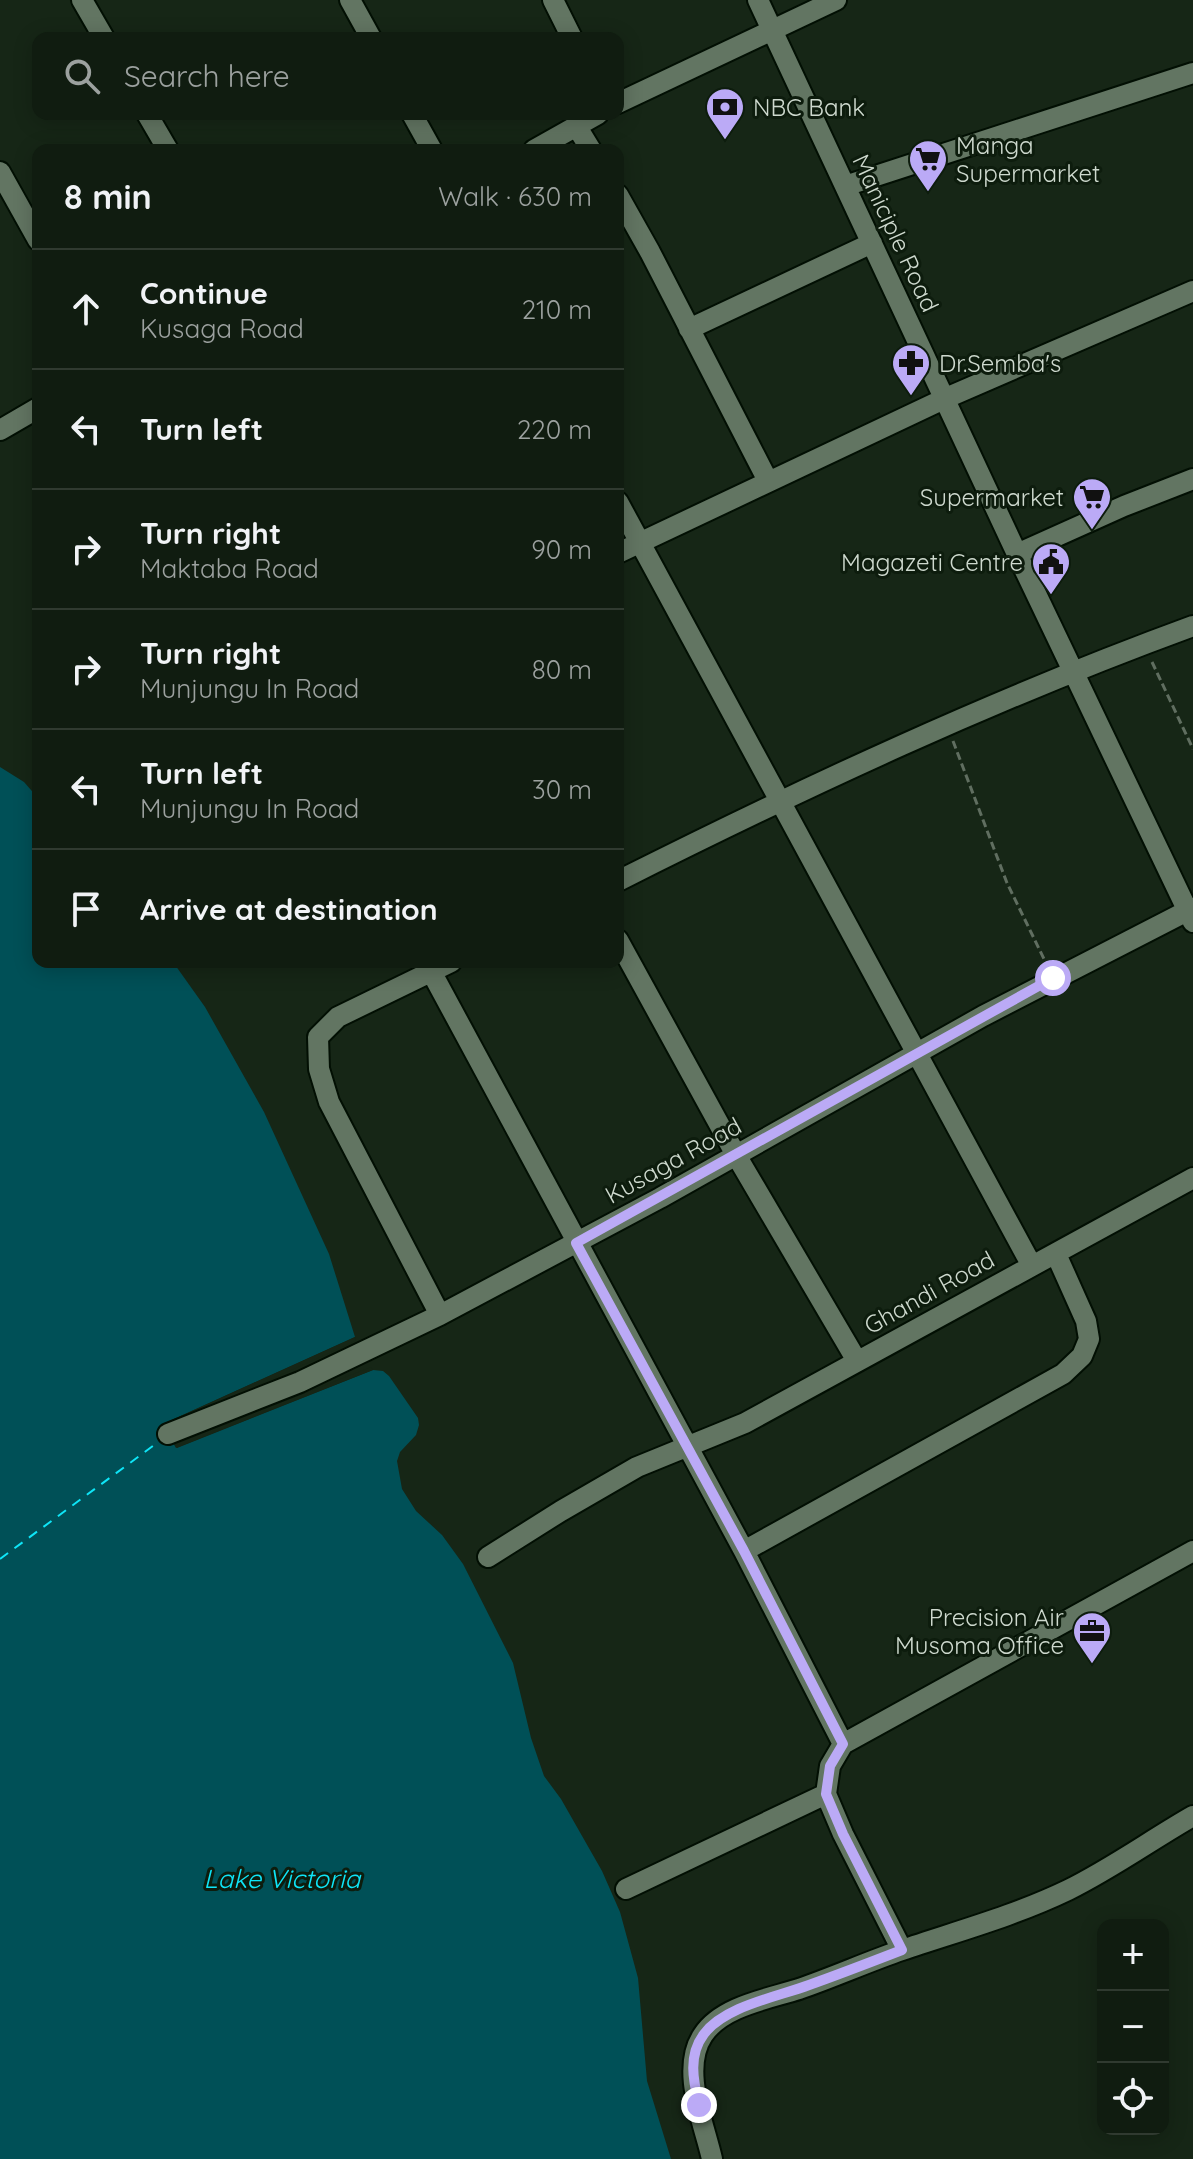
<!DOCTYPE html>
<meta charset="utf-8">
<style>
:root{--surface:#101c10;--page:#192519;--text:#f1f3f6;--muted:#9ca19f;--line:#303a30}
body{margin:0;font-family:Quicksand,sans-serif;background:var(--page);color:var(--text)}
.controls{position:absolute;right:24px;bottom:24px;display:grid;overflow:hidden;border-radius:16px;box-shadow:0 4px 20px #0003}
.controls button{width:72px;height:72px;display:grid;place-items:center;padding:0;border:0;border-bottom:2px solid var(--line);background:var(--surface);color:var(--text);font:40px sans-serif}
.stop{position:absolute;width:24px;height:24px;margin:-18px;border:6px solid #bbaaf6;border-radius:50%;background:#fff}
.stop.end{background:#bbaaf6;border-color:#fff;box-shadow:0 2px 8px #0008}
.list{margin:0;padding:0;list-style:none}
h2{display:flex;justify-content:space-between;align-items:center;height:104px;margin:0;padding:0 32px;font-size:34px}
h2 small{font-size:26px;font-weight:400;color:var(--muted)}
.list li{display:grid;grid-template-columns:52px 1fr auto;gap:24px;align-items:center;box-sizing:border-box;height:120px;padding:0 32px;border-top:2px solid var(--line)}
.list b{display:block;font-size:30px;white-space:nowrap}
.list p{margin:0;font-size:26px;white-space:nowrap;color:var(--muted)}
.list em{font-size:26px;font-style:normal;color:var(--muted)}
.icon{flex:none;width:44px;height:44px;fill:none;stroke:currentColor;stroke-width:2;stroke-linecap:round;stroke-linejoin:round}
.map{position:relative;flex:none;width:1193px;height:2159px;overflow:hidden}
.search{position:absolute;background:var(--surface);box-shadow:0 4px 20px #0003;left:32px;top:32px;width:592px;height:88px;display:flex;align-items:center;gap:20px;box-sizing:border-box;padding:0 28px;border-radius:16px;color:var(--muted);font-size:30px}
.panel{position:absolute;background:var(--surface);box-shadow:0 4px 20px #0003;left:32px;top:144px;width:592px;height:824px;border-radius:16px}
.map>svg:first-child{display:block}
.water{fill:#005057}
.pier{fill:#162616}
.lines{fill:none;stroke-linecap:round;stroke-linejoin:round}
.ferry{stroke:#0ee5f7;stroke-width:2;stroke-dasharray:10 8;stroke-linecap:butt}
.minor-casing{stroke:#020f03;stroke-width:24}
.path{stroke:#606e60;stroke-width:3;stroke-dasharray:8 4;stroke-linecap:butt}
.minor{stroke:#627562;stroke-width:20}
.route{stroke:#bbaaf6;stroke-width:10}
.labels{text-anchor:middle;dominant-baseline:central;stroke-width:6;stroke-linejoin:round;paint-order:stroke}
.poi-label{font-size:24px;fill:#ced9ce;stroke:#0d1c0d;text-anchor:start}
.street-label{font-size:24px;fill:#ced9ce;stroke:#0d1c0d}
.water-label{font-size:26px;font-style:italic;fill:#0ee5f7;stroke:#0d1c0d}
</style>
<div class="map">
<svg width="1193" height="2159" viewBox="0 0 1193 2159">
<rect width="100%" height="100%" fill="#162616"/>
<!-- water -->
<path class="water" d="M0,767L24,782L38,798V962H173L205,1007L264,1112L329,1254L355,1337L163,1424L177,1448L373,1370L383,1371L389,1376L418,1418L419,1425L416,1435L400,1452L397,1461L402,1489L416,1511L442,1535L463,1564L513,1663L531,1738L544,1776L561,1799L602,1871L620,1912L638,1978L647,2081L671,2159H0Z"/>
<!-- pier -->
<path class="pier" d="M355,1337L356,1341L168,1426L172,1432L178,1443L371,1367L373,1370L176,1448L168,1434L163,1424Z"/>
<g class="lines">
<!-- ferry -->
<path class="ferry" d="M0,1559L161,1440"/>
<!-- minor casing -->
<g class="minor-casing">
<path id="minor" d="M82,0L104,38
M350,0L371,38
M553,0L572,38
M758,0L1017,554L1193,922
M618,103L836,0
M147,114L168,150
M412,114L432,150
M577,127L591,150
M534,150L598,114
M0,172L38,240
M845,186L1193,73
M618,195L650,252L768,481
M689,329L872,243
M0,430L38,408
M618,502L1032,1266
M618,553L946,398L1193,291
M1017,554L1124,506L1193,479
M618,881C805,787 996,698 1193,626
M618,940L736,1155L857,1361
M426,962L744,1551L843,1744
M440,1315L329,1102L319,1069L318,1037L338,1017L451,962
M168,1434L300,1382L440,1315L660,1198L983,1016L1193,908
M744,1551L1063,1374L1082,1356L1089,1339L1086,1321L1056,1254
M488,1557L561,1511L637,1467L745,1423L1193,1178
M626,1889L826,1794
M902,1950L843,1834L826,1794L830,1766L843,1744L1193,1551
M712,2159C704,2123 680,2069 703,2035C722,2006 768,1999 799,1989C834,1977 867,1962 902,1950C958,1931 1014,1916 1068,1890C1111,1869 1151,1840 1193,1816"/>
</g>
<!-- path -->
<path class="path" d="M1152,662L1193,749
M953,741L1007,883L1046,963"/>
<!-- minor -->
<use href="#minor" class="minor"/>
</g>
<g class="lines">
<!-- route -->
<path class="route" d="M699,2105C693,2080 688,2055 704,2034C725,2006 777,1997 809,1985C840,1974 871,1962 902,1950L843,1834L826,1794L830,1766L843,1744L744,1551L576,1243L1053,978"/>
</g>
<!-- icons -->
<defs>
<g id="bank-pin" transform="scale(2)"><path d="M0 17L-7.5 6A9.5 9.5 0 1 1 7.5 6Z" fill="#bbaaf6" stroke="#0d1c0d"/><path d="M-6-4H6V4H-6ZM0-2.3a2.3 2.3 0 1 0 0 4.6a2.3 2.3 0 1 0 0-4.6Z" fill="#111"/></g>
<g id="supermarket-pin" transform="scale(2)"><path d="M0 17L-7.5 6A9.5 9.5 0 1 1 7.5 6Z" fill="#bbaaf6" stroke="#0d1c0d"/><path d="M-6-5.5h2.5l.6 2H6L4.5 2H-2.5L-4.4-4H-6ZM-1.5 3.2a1.3 1.3 0 1 0 .1 0ZM3 3.2a1.3 1.3 0 1 0 .1 0Z" fill="#111"/></g>
<g id="pharmacy-pin" transform="scale(2)"><path d="M0 17L-7.5 6A9.5 9.5 0 1 1 7.5 6Z" fill="#bbaaf6" stroke="#0d1c0d"/><path d="M-2-6h4v4h4v4h-4v4h-4v-4h-4v-4h4Z" fill="#111"/></g>
<g id="civic-pin" transform="scale(2)"><path d="M0 17L-7.5 6A9.5 9.5 0 1 1 7.5 6Z" fill="#bbaaf6" stroke="#0d1c0d"/><path d="M-.6-6.5H3V-4.5H.6V-3L4-1V1h2V6H-6V1h2V-1L-.6-3ZM-1.2 2.5V6h2.4V2.5Z" fill="#111"/></g>
<g id="office-pin" transform="scale(2)"><path d="M0 17L-7.5 6A9.5 9.5 0 1 1 7.5 6Z" fill="#bbaaf6" stroke="#0d1c0d"/><path d="M-6-3h4V-5.5h4V-3h4V5H-6ZM-1-4.5V-3h2v-1.5ZM-6 0V1H6V0Z" fill="#111"/></g>
</defs>
<g fill-rule="evenodd">
<use href="#bank-pin" x="725" y="107"/>
<use href="#supermarket-pin" x="928" y="159"/>
<use href="#pharmacy-pin" x="911" y="363"/>
<use href="#supermarket-pin" x="1092" y="497"/>
<use href="#civic-pin" x="1051" y="562"/>
<use href="#office-pin" x="1092" y="1631"/>
</g>
<g class="labels">
<!-- poi labels -->
<g class="poi-label">
<text x="753" y="107">NBC Bank</text>
<text x="956" y="145">Manga<tspan x="956" dy="28">Supermarket</tspan></text>
<text x="939" y="363">Dr.Semba's</text>
<text x="1064" y="497" text-anchor="end">Supermarket</text>
<text x="1023" y="562" text-anchor="end">Magazeti Centre</text>
<text x="1064" y="1617" text-anchor="end">Precision Air<tspan x="1064" dy="28">Musoma Office</tspan></text>
</g>
<!-- street labels -->
<g class="street-label">
<text transform="translate(896 233) rotate(65)">Maniciple Road</text>
<text transform="translate(673 1160) rotate(-29)">Kusaga Road</text>
<text transform="translate(929 1292) rotate(-29)">Ghandi Road</text>
</g>
<!-- water labels -->
<g class="water-label">
<text x="282" y="1878">Lake Victoria</text>
</g>
</g>
</svg>
<div class="controls">
<button>+</button>
<button>−</button>
<button><svg class="icon" aria-label="locate" viewBox="0 0 24 24"><circle cx="12" cy="12" r="6"/><path d="M12 2v4M12 18v4M2 12h4M18 12h4"/></svg></button>
</div>
<div class="stop" style="left:1053px;top:978px"></div>
<div class="stop end" style="left:699px;top:2105px"></div>
<div class="search"><svg class="icon" aria-label="search" viewBox="0 0 24 24"><circle cx="10" cy="10" r="6"/><path d="M15 15l6 6"/></svg>Search here</div>
<section class="panel">
<h2>8 min<small>Walk · 630 m</small></h2>
<ul class="list">
<li><svg class="icon" aria-label="ahead" viewBox="0 0 24 24"><path d="M12 20V5M6 11l6-6 6 6"/></svg><div><b>Continue</b><p>Kusaga Road</p></div><em>210 m</em></li>
<li><svg class="icon" aria-label="left" viewBox="0 0 24 24"><path d="M17 20v-9H6M10 6l-5 5 5 5"/></svg><div><b>Turn left</b></div><em>220 m</em></li>
<li><svg class="icon" aria-label="right" viewBox="0 0 24 24"><path d="M7 20v-9h11M14 6l5 5-5 5"/></svg><div><b>Turn right</b><p>Maktaba Road</p></div><em>90 m</em></li>
<li><svg class="icon" aria-label="right" viewBox="0 0 24 24"><path d="M7 20v-9h11M14 6l5 5-5 5"/></svg><div><b>Turn right</b><p>Munjungu In Road</p></div><em>80 m</em></li>
<li><svg class="icon" aria-label="left" viewBox="0 0 24 24"><path d="M17 20v-9H6M10 6l-5 5 5 5"/></svg><div><b>Turn left</b><p>Munjungu In Road</p></div><em>30 m</em></li>
<li><svg class="icon" aria-label="arrive" viewBox="0 0 24 24"><path d="M6 21V4h12l-3 4 3 4H6"/></svg><div><b>Arrive at destination</b></div></li>
</ul>
</section>
</div>
